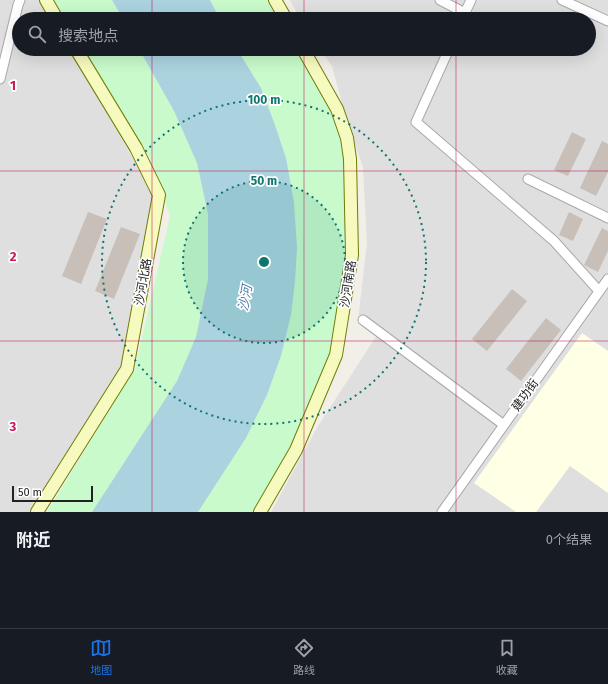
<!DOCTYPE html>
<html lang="zh">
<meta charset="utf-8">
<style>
:root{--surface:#171b24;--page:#242831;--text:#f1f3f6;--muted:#9ea1a6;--line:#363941;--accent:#1a73e8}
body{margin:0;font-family:"Fira Sans","Noto Sans SC",sans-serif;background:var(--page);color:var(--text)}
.scale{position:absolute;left:12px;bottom:10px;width:81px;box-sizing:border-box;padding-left:4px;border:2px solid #222;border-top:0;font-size:11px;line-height:14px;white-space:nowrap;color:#222;-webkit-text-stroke:3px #fff;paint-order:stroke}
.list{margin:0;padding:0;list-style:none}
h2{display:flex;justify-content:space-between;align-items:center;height:52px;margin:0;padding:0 16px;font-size:17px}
h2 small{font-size:13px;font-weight:400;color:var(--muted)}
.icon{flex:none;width:22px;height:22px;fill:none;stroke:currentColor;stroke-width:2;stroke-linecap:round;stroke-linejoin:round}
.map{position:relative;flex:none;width:608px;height:512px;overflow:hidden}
.search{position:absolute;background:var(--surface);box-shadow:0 4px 16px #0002;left:12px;right:12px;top:12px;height:44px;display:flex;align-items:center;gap:10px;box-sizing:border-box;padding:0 14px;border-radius:22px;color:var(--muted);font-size:15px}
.sheet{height:116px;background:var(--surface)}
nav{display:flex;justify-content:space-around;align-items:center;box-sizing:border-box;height:56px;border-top:1px solid var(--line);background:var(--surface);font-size:11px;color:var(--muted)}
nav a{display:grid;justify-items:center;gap:2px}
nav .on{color:var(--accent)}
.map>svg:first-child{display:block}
.residential{fill:#e0dfdf}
.education{fill:#ffffe5}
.park{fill:#c8facc}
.water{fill:#aad3df}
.building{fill:#c7bfb8}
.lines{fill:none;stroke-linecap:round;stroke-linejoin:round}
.street-casing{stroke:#a9a9a9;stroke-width:11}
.secondary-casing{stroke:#707d05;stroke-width:14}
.street{stroke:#fff;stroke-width:9}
.secondary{stroke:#f7fabf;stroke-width:12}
.grid{fill:none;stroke:#c2185b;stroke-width:1;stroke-opacity:0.55}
.ring{fill:none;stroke:#0f766e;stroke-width:2;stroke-dasharray:2 4}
.labels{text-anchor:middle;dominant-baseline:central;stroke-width:3.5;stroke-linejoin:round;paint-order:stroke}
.street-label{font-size:12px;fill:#222;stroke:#fff}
.water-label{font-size:13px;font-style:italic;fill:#4a7aab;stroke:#fff}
.grid-label{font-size:13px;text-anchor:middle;font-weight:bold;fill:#c2185b;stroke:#fff;stroke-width:3.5;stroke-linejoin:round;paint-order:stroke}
.centre{fill:#0f766e;stroke:#fff;stroke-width:2}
.ring-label{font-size:12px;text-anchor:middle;font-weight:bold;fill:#0f766e;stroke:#fff;stroke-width:3.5;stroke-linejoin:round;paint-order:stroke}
</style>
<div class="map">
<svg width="608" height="512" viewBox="0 0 608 512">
<rect width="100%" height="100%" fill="#f2efe9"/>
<!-- residential -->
<path class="residential" d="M0,0H40L51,19H19V49H69L155,196L125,368L31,512H0Z
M290,0H608V512H271L318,426L377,335L358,320L367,243L363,167L348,125L332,66L320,49H589V19H300Z"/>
<!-- education -->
<path class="education" d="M582,333L608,351V493L570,466L536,512H516L474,483Z"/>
<!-- park -->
<path class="park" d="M54,0H112L123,19H65Z
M210,0H273L284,19H220Z
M83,49H139L174,111L197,163L208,214V279L196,337L177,381L92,512H47L135,368L170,216L152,161Z
M237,49H300L335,112L344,138L349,256L334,353L294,450L257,512H198L246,438L267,395L281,356L291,315L286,158L275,125L261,88Z"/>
<!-- water -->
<path class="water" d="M112,0H210L220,19H123Z
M139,49H237L261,88L275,125L286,158L294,203L297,248L295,281L291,315L281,356L267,395L246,438L198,512H92L177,381L196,337L208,279V214L197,163L174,111Z"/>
<!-- building -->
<path class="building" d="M572,132L586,139L568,176L554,170Z
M602,141L608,144V172L596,196L580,188Z
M88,212L107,219L81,284L62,276Z
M569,212L583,219L573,241L559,235Z
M121,227L140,234L114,299L95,291Z
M602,228L608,231V251L598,272L584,265Z
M512,289L527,301L487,351L472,339Z
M546,318L561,330L521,381L506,369Z"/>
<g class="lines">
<!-- street casing -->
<g class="street-casing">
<path id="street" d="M440,0L465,13
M562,0L608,21
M462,19L471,0
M449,49L416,122L554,241L599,291
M0,79L18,5L20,0
M528,179L608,218
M363,320L504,425
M442,512L608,279"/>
</g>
<!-- secondary casing -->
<g class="secondary-casing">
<path id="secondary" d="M46,0L57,19
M275,0L286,19
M37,512L127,369L159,195L136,148L76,49
M260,512L296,450L336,355L352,255L350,159L347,138L337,109L303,49"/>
</g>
<!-- street -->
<use href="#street" class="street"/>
<!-- secondary -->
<use href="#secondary" class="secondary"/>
</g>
<!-- grid -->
<path class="grid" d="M152,0V19M304,0V19M456,0V19M152,49V512M304,49V512M456,49V512M0,171H608M0,341H608"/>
<!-- distance rings -->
<circle cx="264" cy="262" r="81" fill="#0f766e" fill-opacity=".12"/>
<g class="ring">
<circle cx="264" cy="262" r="81"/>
<circle cx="264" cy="262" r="162"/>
</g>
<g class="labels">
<!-- street labels -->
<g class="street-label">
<text transform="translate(143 282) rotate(-80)">沙河北路</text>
<text transform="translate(348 284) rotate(-81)">沙河南路</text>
<text transform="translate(525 395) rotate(-54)">建功街</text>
</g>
<!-- water labels -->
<g class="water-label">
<text transform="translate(245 298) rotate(-80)">沙河</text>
</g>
</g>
<g class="grid-label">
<text x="13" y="90">1</text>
<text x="13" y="261">2</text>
<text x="13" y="431">3</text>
</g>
<circle cx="264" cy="262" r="6" class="centre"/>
<g class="ring-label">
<text x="264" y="104">100 m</text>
<text x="264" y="185">50 m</text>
</g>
</svg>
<div class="scale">50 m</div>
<div class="search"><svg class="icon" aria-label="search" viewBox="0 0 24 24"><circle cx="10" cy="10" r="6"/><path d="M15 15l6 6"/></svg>搜索地点</div>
</div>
<section class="sheet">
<h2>附近<small>0个结果</small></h2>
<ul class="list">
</ul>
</section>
<nav>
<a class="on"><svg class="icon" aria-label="map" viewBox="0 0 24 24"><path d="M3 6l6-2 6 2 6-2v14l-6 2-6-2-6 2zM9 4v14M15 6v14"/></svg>地图</a>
<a><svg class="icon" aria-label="directions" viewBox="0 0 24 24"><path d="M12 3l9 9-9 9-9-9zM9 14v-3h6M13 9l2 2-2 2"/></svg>路线</a>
<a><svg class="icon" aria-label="saved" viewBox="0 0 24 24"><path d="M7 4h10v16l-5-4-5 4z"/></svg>收藏</a>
</nav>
